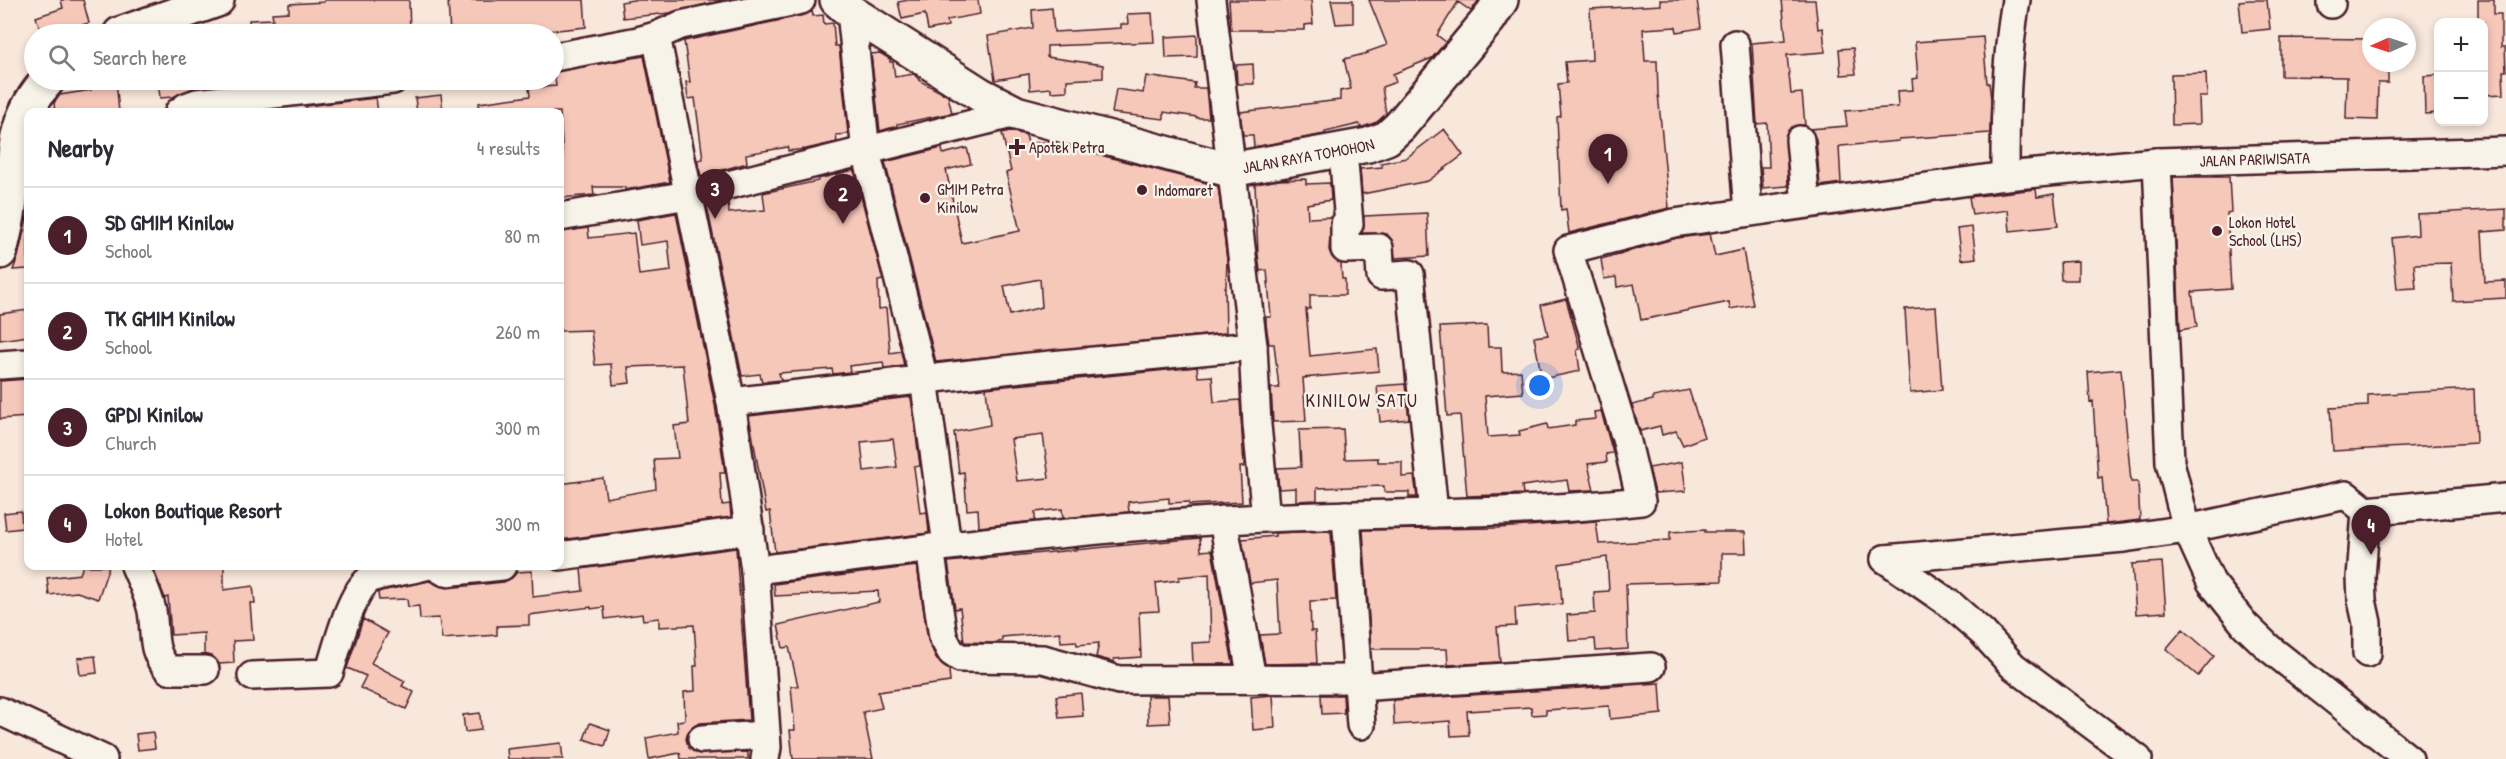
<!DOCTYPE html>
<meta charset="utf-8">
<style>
:root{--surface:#fff;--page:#f2f2f3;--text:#2b2b33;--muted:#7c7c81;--line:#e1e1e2;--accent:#4a1f2b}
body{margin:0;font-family:"Patrick Hand",sans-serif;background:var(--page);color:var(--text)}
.controls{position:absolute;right:18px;top:18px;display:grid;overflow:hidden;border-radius:12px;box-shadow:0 3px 9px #0003}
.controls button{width:54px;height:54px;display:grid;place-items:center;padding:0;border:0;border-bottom:2px solid var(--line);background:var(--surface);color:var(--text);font:30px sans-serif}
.compass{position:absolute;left:2362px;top:18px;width:54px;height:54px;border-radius:50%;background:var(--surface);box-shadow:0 3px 9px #0003;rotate:267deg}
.you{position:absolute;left:1540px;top:386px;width:21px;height:21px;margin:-15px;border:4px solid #fff;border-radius:50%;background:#1a73e8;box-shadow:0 0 0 9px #1a73e833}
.badge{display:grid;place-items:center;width:39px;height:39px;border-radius:50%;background:var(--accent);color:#fff;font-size:20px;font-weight:700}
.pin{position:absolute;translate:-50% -50px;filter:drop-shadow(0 2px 3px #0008)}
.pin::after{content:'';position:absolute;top:32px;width:21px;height:18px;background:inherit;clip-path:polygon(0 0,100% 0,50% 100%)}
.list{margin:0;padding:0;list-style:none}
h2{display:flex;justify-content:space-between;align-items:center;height:78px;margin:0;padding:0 24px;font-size:26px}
h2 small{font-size:20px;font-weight:400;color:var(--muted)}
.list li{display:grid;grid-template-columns:39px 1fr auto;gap:18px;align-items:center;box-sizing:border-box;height:96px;padding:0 24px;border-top:2px solid var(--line)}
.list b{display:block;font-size:22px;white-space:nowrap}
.list p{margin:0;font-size:20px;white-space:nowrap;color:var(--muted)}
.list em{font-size:20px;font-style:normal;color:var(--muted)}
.icon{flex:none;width:33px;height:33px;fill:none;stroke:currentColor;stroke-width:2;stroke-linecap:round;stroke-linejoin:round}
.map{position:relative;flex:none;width:2506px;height:759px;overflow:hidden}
.search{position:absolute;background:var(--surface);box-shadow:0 3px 9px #0003;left:24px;top:24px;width:540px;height:66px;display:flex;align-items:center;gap:15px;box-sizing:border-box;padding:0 21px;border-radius:33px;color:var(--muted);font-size:22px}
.panel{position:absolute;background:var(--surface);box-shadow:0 3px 9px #0003;left:24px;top:108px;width:540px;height:462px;border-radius:12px}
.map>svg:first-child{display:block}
.building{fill:#f6c8ba;stroke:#4a1f2b;stroke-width:1.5;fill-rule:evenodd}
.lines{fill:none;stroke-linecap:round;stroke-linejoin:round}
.minor-casing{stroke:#4a1f2b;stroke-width:32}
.highway-casing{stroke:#4a1f2b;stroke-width:38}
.minor{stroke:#f7f3e8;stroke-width:27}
.highway{stroke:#f7f3e8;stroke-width:33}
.poi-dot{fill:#4a1f2b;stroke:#f7f3e8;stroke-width:2}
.labels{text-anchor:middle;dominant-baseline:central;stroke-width:5;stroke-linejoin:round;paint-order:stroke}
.poi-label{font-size:16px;fill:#4a1f2b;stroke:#f7f3e8;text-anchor:start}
.street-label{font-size:16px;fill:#4a1f2b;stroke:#f7f3e8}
.neighbourhood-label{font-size:18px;letter-spacing:1.5px;fill:#4a1f2b;stroke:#f7f3e8}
</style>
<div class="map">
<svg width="2506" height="759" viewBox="0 0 2506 759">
<rect width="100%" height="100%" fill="#f8e7db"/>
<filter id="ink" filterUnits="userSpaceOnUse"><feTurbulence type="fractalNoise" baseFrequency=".0167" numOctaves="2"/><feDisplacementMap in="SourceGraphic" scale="12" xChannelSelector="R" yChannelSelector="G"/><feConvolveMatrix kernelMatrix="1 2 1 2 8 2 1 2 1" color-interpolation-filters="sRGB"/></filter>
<g filter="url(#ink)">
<!-- building -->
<path class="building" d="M61,0H83L89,23L59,31L60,34H42L36,17L63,8Z
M324,0H409L410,34H250L249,20L273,19L272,13L289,12V4L324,2Z
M448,0H584L586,27L538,32L450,34Z
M633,0H724L670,13L623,18L621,2Z
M909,0H978L980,14L947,20L948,26L928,30L925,14L902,19L898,2Z
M1229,0H1311L1313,24L1305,25V30H1231Z
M1331,0H1353V23L1336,24Z
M1369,0H1479L1471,11L1458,2L1437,35L1446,42L1432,58L1393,74L1396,82L1382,87L1386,114L1377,122L1363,127H1360L1359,124L1325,132V134L1254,147L1253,135H1243L1240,112L1340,100V91L1351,89L1344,59L1368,53L1367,52L1387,45Z
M1660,0H1697L1701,28L1677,32L1676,27L1643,29L1645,61H1657L1658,93L1669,208L1569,233L1566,209L1561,210L1557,117L1561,116L1558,84L1567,83L1565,62L1592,60L1590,9L1661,5Z
M1782,0H1815L1818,29L1823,28L1825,52L1787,55L1791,94L1802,93L1805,125L1791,127L1786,134L1788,186L1763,188L1761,167H1769L1767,123L1757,124L1752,43L1786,40Z
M2250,0H2267L2270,29L2242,32L2239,1Z
M2478,0H2494V14H2501V47H2505L2506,71H2503L2504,94L2484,95V22H2478Z
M1052,8L1054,32L1121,28V24H1128L1127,14L1152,13L1154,42L1047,46V57L1103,65V78L1067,80V91L1051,92V88L1030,90L1029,74L995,80L988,36L1033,28L1032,10Z
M812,11L813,16L823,15L824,24L833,23L835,46H839L848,134L836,135L837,142L806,149L788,151V147L746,154L747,163L701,176L697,160L703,159L695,98L688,99L686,82H690L684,41L804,15Z
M1197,35V57L1166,58L1165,37Z
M1983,37L1987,83H1989L1991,99L1990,133L1899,139V141L1841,146L1839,147L1841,183L1820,186L1816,139L1810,129L1847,126L1845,111L1898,107L1897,91L1913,90L1912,79L1918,78L1915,42Z
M2281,38L2371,39V63H2388V83H2378L2377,120L2346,119L2347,77L2281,76Z
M1853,48L1856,74L1841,75L1839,49Z
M880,53L890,59V62H893L895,77L914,74L920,81L948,96L952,113L897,124V126L880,131L871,54Z
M644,56L670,182L625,190V187H593L594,195L560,198V161H563L560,112H479V103L530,96L529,88L556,86L554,72Z
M1253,64L1254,84H1237L1236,65Z
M2206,73L2207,97H2199L2200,124L2172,125L2171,74Z
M2439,75V113L2425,114L2424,76Z
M1146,76L1195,83L1194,88H1206L1209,118H1197V117L1164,112V119L1112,113L1116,89L1143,93Z
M90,80H116L119,112H55L54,103L60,95L91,90Z
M158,80H262L195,87L173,97L160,98Z
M441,95L443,112H417L415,98Z
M376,98L378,112H306V106Z
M1444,129L1463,155L1428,181L1362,194L1360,169L1382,167L1381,163L1406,158Z
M1010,131L1026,135L1028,143L1051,142L1218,186L1227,260L1226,287H1225L1226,333L936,362L885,162L942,148L943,154L967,148L971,164L946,170L962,243L1020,231L1006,173L1011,171L1002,133ZM1040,279L1042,307L1010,315L1004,286Z
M854,170L883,280L878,281L879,309L886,308L890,353L901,351L904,366L884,368L883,362L849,366L850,372L833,374L832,369L779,373L781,380L762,382L760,374L742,376L707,206L728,201L729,213L765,210L763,193L818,181V179Z
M2173,177H2229L2231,212L2227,213L2231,289L2192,292L2197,327L2180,330Z
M1306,179V184L1330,183L1331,200L1307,204L1308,218L1331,217L1329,250L1332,257L1341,264L1342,279H1345V295H1310V309H1306L1310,356L1377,349L1379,371L1303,378L1306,421L1273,422L1271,388H1279L1274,344H1269L1266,324V317H1271L1267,270L1260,271L1258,254L1255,184L1279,180Z
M2036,189L2037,197L2054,194L2058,226L2010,231L2008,210L1972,215L1969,197Z
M2506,209V230L2482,232L2485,282L2506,281V298L2453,301L2451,263L2414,264L2416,288L2397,289L2392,238L2418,235L2417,214Z
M676,213L715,405L725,473H720L722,505L730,504L731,517L560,540V484L603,478L606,498L656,489L654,459L678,458L674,426L689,424L683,365L628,367L630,383L613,385L611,364L595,365L591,330L560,331V232L588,228L589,238L634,233L639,275L671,271L668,241L640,245L637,220Z
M1427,213L1429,256L1395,258L1392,240L1387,234L1362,233L1364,216Z
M27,217H28V269L13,270L18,257Z
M1972,227L1976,258L1961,260L1957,229Z
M1710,234L1715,256L1743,250L1753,305L1730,309L1729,302L1641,320L1634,284L1617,287L1616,277L1604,279L1601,259L1677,238Z
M2078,261V280H2061L2060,262Z
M1566,299L1580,349L1577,350L1580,371L1542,379L1534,337L1548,335L1541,305Z
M1936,307L1942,390L1910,393L1905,309Z
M28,310V336L0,340V314Z
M1487,325L1488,347H1501L1502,372L1521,371L1523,393L1485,396L1488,437L1520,435L1519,431L1547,424L1548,429L1575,425V421L1595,419L1594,412L1601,411L1613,453L1606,454L1607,462L1588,464L1594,490L1569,491L1567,480L1522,486L1523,494L1467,496L1460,415L1447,416L1440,327Z
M1197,367L1198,377L1212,376L1214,402L1240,400L1244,467H1240L1242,502L1189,505V502L1169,503V498L1128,502L1129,512L1063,518L1062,509L1035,512V521L979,527L978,509L967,510L964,472L959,473L954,432L990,425L986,388ZM1043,435L1049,478L1017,481L1011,439Z
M2121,369L2131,482H2138L2140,520L2106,524L2102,477L2098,478L2093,401L2090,402L2088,372Z
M28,379V417L0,419V381Z
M1405,384L1409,419L1380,422L1377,386Z
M2474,389L2476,443L2333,451L2330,408L2368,406V395Z
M1689,390L1704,437L1683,445L1676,431L1662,435L1660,426L1640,431L1632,405L1653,400V397Z
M911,397L920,466L914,467L920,513L927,512L929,533L775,552L770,511L766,512L749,416ZM893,439L897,467L864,471L861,442Z
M1343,429L1345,459L1378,458V462H1402V477L1414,476L1417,497H1409V492H1384V486L1317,488V500L1296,501V488L1279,489L1277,468L1301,467L1299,430Z
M1682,462L1686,491L1655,493L1649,468Z
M21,511L22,528L6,530L4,513Z
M1596,521L1599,544L1670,540V532L1705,530V532H1745L1746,553H1722V581L1626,584L1628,649L1596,651L1595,639L1569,641L1567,615L1595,613L1594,592L1609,591L1607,557L1559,564L1562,604L1515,608L1516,626L1497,627L1500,662L1448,665L1447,649H1371L1363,530L1498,528Z
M1327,531L1331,532L1336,600L1310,601L1311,631H1315L1317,663L1265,664L1260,635L1280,634L1277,580L1250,583L1242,539L1275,536V533Z
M1200,538L1201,551L1212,550L1233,664H1193L1192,643L1211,642L1209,574L1179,577V580L1156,583L1159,611L1139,612L1141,657L1114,659V662L1096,657L1099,643L1077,645L1076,641L1061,642L1060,632L1002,637V641L993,643L964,642L960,608L955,609L948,562Z
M736,548L749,720L700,723L694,726L688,732L686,739L689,748L696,753L748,752V759H681L680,753L649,759L646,738L678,732L677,721L685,720L684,692L695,691L694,666H697L694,625L659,627V618L643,620L642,614L605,619L604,607L591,609V607L529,615V625L497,626V635L442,639L439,618L420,619L419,606L408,607L407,599L379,600L378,593L381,591L429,581L447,588L504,582L512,578L517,572L532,571L533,597L583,591L581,569Z
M2162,562L2166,612L2136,614L2132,564Z
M83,566H109L98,599L77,592L49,595L47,578L80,574Z
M152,566H224V590L253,586L255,603H250L253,640L233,641L234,663L219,664L213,657L204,654V633L171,635L168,597L165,598Z
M917,566L928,640L937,660L949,670L950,682L878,692L882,708L863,712L873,759H793L790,730H795L791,686H798L789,647L783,648L778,625L879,602L878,591L775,596L774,584Z
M363,619L388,633L371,663L405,681L402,686L414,692L406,709L360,688L366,676L347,668Z
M2183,629L2214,656L2198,676L2166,649Z
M95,656L97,673L80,675L78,658Z
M1660,683L1662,714L1610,719L1609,706L1546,710V714L1532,715L1531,707L1467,711L1469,735L1451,736L1450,721L1394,725L1393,700Z
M1081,693L1083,716L1059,718L1056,696Z
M1273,695L1275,728L1253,730L1251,697Z
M1321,695H1343L1344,713L1322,714Z
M1147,696H1168L1170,723L1148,724Z
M480,713L481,730L465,732L463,715Z
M590,723L610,730L605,746L584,739Z
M153,732L155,748L138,750L136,734Z
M561,743L563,759H508L507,749Z"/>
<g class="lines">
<!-- minor casing -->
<g class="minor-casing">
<g id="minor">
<path d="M1211,0L1253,346L1257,425L1266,518"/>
<path d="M2331,0V4"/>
<path d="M851,12L866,152L924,379L947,545"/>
<path d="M656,36L731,402L755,570L767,747L765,759"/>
<path d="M1735,44L1748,212"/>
<path d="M554,57L638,41L656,36L681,25L801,0"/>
<path d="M179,112L186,107L197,103L393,80"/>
<path d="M1800,140L1806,204"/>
<path d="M1343,150L1349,224H1345V249L1379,248L1381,276L1410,274L1434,513"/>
<path d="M2005,176C2005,117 2006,59 2016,0"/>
<path d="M560,217L688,195L1016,113"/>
<path d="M0,365L28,363"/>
<path d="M731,402L1030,367L1253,346"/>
<path d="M2366,511L2361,578L2362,600L2367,623V653"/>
<path d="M1346,515L1361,725"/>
<path d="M1223,520L1252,679"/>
<path d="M930,548L943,637L951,652L960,658L1043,659L1119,680L1357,679"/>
<path d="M560,556L750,530"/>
<path d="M1885,559L2124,538L2187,529L2170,462L2157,162"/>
<path d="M1885,559L1950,604L1983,633L2013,666L2138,759"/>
<path d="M135,566C141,580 149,596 152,611C156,635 150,651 169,670H205"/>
<path d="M435,566L445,572L502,566"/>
<path id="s1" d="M755,570C925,549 1095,526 1265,518C1391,512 1516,515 1641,501L1627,442L1568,250L1674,223L2005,176L2157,162L2506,151"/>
<path d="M252,676L329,673C337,650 351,585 374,577C390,572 408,571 425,566"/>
<path d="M1358,687L1651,667"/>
<path d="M0,711L103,759"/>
<path d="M702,739L766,735"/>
<path d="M2409,759L2269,648L2245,625L2211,582L2187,529L2346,495L2366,511L2506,498"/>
</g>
</g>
<!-- highway casing -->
<g class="highway-casing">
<g id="highway">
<path id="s2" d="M837,0L851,12L981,95L1016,113L1230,170L1368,145L1387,138L1400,126L1489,19L1501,0"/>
<path d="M120,34L217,0"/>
<path d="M0,252C3,240 6,228 8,215C17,163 8,123 48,80"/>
</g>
</g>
<!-- minor -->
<use href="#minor" class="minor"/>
<!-- highway -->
<use href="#highway" class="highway"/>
</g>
</g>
<!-- markers -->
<g class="poi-dot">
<path d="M1014 138h6v6h6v6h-6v6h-6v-6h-6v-6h6z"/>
<circle cx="1142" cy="190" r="6"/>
<circle cx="925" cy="198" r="6"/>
<circle cx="2217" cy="231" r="6"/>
</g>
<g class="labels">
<!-- poi labels -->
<g class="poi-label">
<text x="1029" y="147">Apotek Petra</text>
<text x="937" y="189">GMIM Petra<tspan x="937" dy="18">Kinilow</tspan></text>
<text x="1154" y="190">Indomaret</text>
<text x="2229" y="222">Lokon Hotel<tspan x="2229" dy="18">School (LHS)</tspan></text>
</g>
<!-- street labels -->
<g class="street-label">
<text stroke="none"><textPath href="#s2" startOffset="513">JALAN RAYA TOMOHON</textPath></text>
<text stroke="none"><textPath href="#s1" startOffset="1845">JALAN PARIWISATA</textPath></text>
</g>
<!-- neighbourhood labels -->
<g class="neighbourhood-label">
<text x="1362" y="400">KINILOW SATU</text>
</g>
</g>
</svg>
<div class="controls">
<button>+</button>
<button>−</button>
</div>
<svg class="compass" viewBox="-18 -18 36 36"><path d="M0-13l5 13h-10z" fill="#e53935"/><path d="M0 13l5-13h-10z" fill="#7c7c81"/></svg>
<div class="you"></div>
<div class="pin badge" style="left:1608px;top:184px">1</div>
<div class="pin badge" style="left:843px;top:224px">2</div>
<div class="pin badge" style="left:715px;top:219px">3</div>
<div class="pin badge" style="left:2371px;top:555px">4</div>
<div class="search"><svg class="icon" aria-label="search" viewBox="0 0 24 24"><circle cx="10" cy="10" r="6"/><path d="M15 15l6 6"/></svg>Search here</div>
<section class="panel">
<h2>Nearby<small>4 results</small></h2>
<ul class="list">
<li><span class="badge">1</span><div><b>SD GMIM Kinilow</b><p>School</p></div><em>80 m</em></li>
<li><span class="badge">2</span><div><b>TK GMIM Kinilow</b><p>School</p></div><em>260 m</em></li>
<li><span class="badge">3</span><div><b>GPDI Kinilow</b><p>Church</p></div><em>300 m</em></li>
<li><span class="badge">4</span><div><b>Lokon Boutique Resort</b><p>Hotel</p></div><em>300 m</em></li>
</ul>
</section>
</div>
